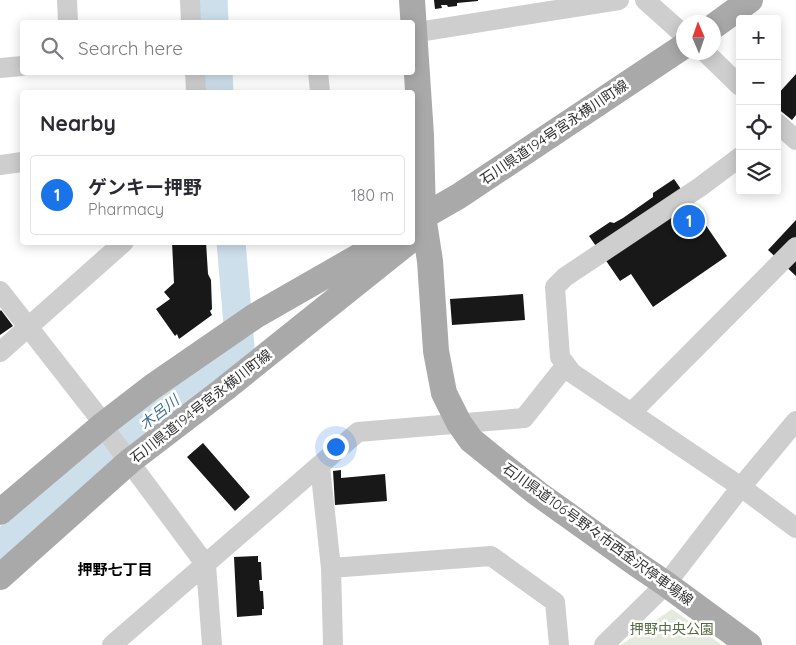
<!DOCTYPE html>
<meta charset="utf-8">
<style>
:root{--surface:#fff;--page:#f2f2f3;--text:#2b2b33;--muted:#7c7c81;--line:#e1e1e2;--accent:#1a73e8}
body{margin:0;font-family:Quicksand,"Noto Sans JP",sans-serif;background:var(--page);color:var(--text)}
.controls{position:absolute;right:15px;top:15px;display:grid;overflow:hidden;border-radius:5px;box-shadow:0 2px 12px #0003}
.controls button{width:45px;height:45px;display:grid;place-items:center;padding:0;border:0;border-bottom:1px solid var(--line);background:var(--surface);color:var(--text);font:25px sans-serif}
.compass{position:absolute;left:676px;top:15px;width:45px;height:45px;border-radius:50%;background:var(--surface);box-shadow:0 2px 12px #0003;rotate:358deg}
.you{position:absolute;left:335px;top:446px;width:18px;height:18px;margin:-12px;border:4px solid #fff;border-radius:50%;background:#1a73e8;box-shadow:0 0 0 8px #1a73e833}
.badge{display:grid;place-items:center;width:32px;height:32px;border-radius:50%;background:var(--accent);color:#fff;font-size:16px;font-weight:700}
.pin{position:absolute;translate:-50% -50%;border:2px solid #fff;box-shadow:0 1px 5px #0006}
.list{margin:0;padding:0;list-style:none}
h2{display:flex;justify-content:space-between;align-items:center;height:65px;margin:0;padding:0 20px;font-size:21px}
h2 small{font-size:16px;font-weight:400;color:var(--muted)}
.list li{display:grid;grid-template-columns:32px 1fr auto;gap:15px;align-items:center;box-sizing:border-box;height:80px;margin:0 10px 10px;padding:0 10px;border:1px solid var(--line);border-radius:5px}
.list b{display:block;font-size:19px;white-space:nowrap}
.list p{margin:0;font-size:16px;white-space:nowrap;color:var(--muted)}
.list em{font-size:16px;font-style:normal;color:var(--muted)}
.icon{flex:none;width:28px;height:28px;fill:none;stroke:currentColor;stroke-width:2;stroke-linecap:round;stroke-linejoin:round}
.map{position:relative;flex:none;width:796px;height:645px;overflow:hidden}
.search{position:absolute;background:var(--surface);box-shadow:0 2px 12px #0003;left:20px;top:20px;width:395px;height:55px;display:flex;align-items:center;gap:12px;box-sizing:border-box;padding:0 18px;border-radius:5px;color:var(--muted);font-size:19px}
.panel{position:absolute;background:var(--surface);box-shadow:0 2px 12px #0003;left:20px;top:90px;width:395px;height:155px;border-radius:5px}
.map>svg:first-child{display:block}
.green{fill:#e4eadd}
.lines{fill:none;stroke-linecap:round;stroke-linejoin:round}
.river{stroke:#cddfeb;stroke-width:29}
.building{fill:#181818}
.minor{stroke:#cecece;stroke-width:20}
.major{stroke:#a9a9a9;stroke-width:26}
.labels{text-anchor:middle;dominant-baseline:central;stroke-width:5;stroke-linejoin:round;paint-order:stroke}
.street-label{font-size:14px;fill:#313131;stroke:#fff}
.park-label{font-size:14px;fill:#546b40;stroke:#fff}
.water-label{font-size:15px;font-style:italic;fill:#427190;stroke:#fff}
.neighbourhood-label{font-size:15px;font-weight:bold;fill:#000;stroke:#fff}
</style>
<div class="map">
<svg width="796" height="645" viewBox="0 0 796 645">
<rect width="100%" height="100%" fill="#fff"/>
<!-- green -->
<path class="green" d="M672,609L722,645H621Z"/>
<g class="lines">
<!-- river -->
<path class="river" d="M213,0L214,22
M218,72L219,92
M0,546L85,470L139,430L240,348L231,242"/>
</g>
<!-- building -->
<path class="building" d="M434,0H478V1L457,3V6L448,7L447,5H441L442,8L435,9Z
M796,74V115L792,120L777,108V95Z
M674,179L727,256L653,307L631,274L620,281L589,236L610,222L614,223L623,218L653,197V193Z
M796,220V276L768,250Z
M172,242H206L208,274L211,280L212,309L210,311L212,315L179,339L177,334L175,336L156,309L170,299L164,292L174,283Z
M523,294L525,320L452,325L450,299Z
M1,310L13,326L0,335V311Z
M203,443L250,497L235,511L187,457Z
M341,470V478L385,474L387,501L335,505L333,471Z
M258,556V562H261L262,580H259L260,591H263L264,609H262V615L237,617L234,557Z"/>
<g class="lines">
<!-- minor -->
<path class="minor" d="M67,0L68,22
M190,0L191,22
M645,0L684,35
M412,33L619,0
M705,52L740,86
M0,68L22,66
M195,72L196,92
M318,72L320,92
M777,123L796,140
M740,157L700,187L565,277L555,287L560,357L572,373L741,487L796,528
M0,165L22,162
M0,291L104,424L110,436L206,565L212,645
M0,352L124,242
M631,413L796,247
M320,466L331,568L333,645
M331,568L491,556L555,602L559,645
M112,645L358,432L524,418L566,365
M604,645L666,584L741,487L796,421"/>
<!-- major -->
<path class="major" d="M412,0L421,135L423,216L430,261L436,351L444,393L459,423L471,440L537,493L635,563L666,584L749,645
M714,26L750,0
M412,223L459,196L684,46
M0,512L104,424L152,387L255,316L384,242
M0,577L130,461L223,390L408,242"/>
</g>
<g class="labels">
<!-- street labels -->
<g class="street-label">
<text transform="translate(554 132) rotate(-34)">石川県道194号宮永横川町線</text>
<text transform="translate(201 406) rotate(-38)">石川県道194号宮永横川町線</text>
<text transform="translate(598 534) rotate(36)">石川県道106号野々市西金沢停車場線</text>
</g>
<!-- park labels -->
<g class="park-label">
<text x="672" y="629">押野中央公園</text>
</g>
<!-- water labels -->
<g class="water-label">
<text transform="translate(159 412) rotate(-38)">木呂川</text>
</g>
<!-- neighbourhood labels -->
<g class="neighbourhood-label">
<text x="115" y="569">押野七丁目</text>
</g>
</g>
</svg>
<div class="controls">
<button>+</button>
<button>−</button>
<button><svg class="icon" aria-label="locate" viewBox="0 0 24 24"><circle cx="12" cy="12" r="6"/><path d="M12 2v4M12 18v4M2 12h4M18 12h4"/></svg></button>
<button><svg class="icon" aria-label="layers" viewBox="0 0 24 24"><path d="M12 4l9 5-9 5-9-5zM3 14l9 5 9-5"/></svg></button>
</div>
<svg class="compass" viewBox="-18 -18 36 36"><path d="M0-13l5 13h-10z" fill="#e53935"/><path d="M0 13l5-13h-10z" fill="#7c7c81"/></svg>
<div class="you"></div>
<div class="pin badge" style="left:689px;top:221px">1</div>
<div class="search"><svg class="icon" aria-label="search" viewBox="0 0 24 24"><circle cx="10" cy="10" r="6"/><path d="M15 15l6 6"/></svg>Search here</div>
<section class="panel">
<h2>Nearby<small></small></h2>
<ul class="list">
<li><span class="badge">1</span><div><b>ゲンキー押野</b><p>Pharmacy</p></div><em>180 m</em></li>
</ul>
</section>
</div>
